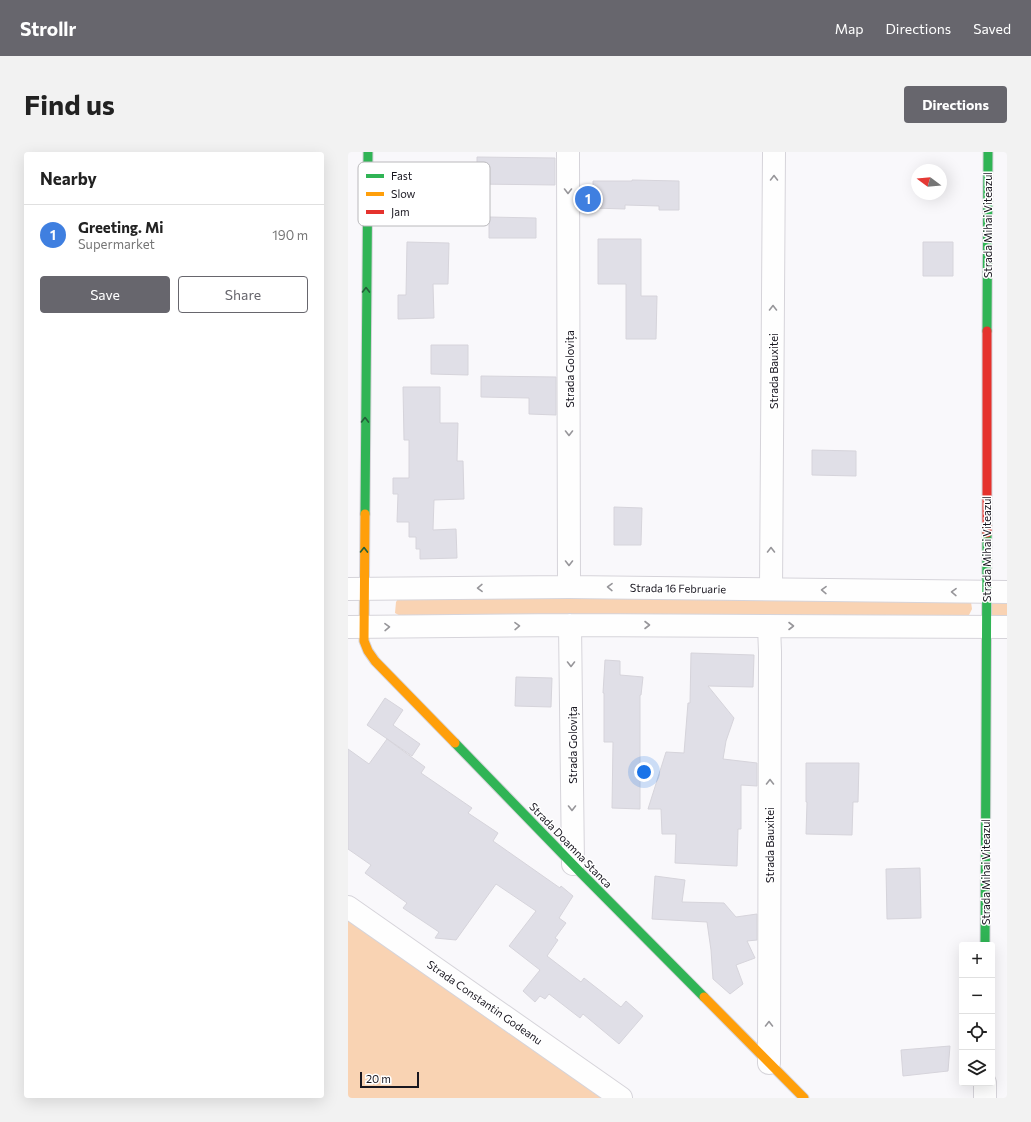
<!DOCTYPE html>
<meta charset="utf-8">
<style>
:root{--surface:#fff;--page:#f2f2f2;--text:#222;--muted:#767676;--line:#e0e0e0;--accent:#67666d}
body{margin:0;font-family:Commissioner,sans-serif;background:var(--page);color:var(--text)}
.controls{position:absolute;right:12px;bottom:12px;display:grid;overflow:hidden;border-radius:4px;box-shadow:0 4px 16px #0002}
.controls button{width:36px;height:36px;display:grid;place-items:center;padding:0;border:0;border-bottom:1px solid var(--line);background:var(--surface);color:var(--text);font:20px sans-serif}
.compass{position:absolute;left:563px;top:12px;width:36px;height:36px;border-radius:50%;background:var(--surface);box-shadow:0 4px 16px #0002;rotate:286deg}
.scale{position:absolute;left:12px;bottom:10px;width:59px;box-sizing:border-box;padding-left:4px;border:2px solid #191720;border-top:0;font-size:11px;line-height:14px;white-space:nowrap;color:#191720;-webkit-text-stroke:3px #fff;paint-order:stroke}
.you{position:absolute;left:296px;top:620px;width:14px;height:14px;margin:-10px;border:3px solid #fff;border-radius:50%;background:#1a73e8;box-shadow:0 0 0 6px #1a73e833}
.badge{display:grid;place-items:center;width:26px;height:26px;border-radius:50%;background:var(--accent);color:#fff;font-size:13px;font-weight:700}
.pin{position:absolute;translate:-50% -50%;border:2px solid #fff;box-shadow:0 1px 4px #0006}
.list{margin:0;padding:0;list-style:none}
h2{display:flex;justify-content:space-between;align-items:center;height:52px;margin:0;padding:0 16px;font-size:17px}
h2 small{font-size:13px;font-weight:400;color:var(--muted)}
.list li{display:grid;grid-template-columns:26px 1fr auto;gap:12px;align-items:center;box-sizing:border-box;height:60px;padding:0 16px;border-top:1px solid var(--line)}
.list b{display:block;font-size:15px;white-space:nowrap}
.list p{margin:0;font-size:13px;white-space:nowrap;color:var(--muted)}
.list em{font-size:13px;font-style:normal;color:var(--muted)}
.actions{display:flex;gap:8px;padding:12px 16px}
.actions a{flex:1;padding:9px 0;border:1px solid var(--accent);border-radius:4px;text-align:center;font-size:14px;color:var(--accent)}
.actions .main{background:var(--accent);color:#fff}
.icon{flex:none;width:22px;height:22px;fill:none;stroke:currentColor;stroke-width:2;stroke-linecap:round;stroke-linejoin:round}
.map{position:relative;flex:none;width:659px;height:946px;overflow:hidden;border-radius:4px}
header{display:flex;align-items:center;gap:24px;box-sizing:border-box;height:56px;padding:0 20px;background:var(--accent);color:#fff}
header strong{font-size:19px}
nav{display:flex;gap:22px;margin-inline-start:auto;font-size:14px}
.intro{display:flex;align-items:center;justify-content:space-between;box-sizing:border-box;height:96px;padding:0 24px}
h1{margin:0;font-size:28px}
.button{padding:10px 18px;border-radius:4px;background:var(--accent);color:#fff;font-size:14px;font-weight:700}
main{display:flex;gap:24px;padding:0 24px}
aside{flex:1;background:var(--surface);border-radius:4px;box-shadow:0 4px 16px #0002}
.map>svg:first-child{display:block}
.green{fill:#f9d3b3}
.building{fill:#e0dfe7;stroke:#d6d4db}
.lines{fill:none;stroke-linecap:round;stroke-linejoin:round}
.street-casing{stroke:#d6d4da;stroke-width:24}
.fast-casing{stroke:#d6d4da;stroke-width:11}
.slow-casing{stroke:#d6d4da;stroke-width:11}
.jam-casing{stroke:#d6d4da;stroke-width:11}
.street{stroke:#fefefe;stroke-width:22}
.fast{stroke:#30b455;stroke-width:9}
.slow{stroke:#ff9f0a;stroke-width:9}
.jam{stroke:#e5322d;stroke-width:9}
.oneway{stroke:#97969a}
.oneway2{stroke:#235e38}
.labels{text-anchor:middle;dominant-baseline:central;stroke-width:3;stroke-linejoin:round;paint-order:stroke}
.street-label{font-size:11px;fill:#191720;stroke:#fff}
.key{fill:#fff;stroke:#bab9bc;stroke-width:1}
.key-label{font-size:11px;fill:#191720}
</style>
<header>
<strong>Strollr</strong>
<nav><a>Map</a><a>Directions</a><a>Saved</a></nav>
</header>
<div class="intro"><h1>Find us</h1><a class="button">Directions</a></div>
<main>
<aside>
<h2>Nearby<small></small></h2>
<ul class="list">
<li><span class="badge" style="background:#3f7fe0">1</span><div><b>Greeting. Mi</b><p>Supermarket</p></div><em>190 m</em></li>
</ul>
<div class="actions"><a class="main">Save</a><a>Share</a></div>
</aside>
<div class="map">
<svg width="659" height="946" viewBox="0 0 659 946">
<rect width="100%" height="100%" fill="#f9f8fb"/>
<!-- green -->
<path class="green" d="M52,444L623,450L624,457L620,465L58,467L47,461L48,450Z
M659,446V471L647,470L638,447Z
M0,768L254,946H0Z"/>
<!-- building -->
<path class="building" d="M129,5L207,6V33L129,32Z
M284,28L331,29V58H311V54L277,53V57L245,56V29H284Z
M141,65L188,66V86H141Z
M250,87H293V144H309L308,187H278V132H250Z
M59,90L101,91L100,132H85L86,166L50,167V143H58Z
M575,90H605V124H575Z
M83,193H120V223L83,222Z
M133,224L208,225V263L181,262V246L133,245Z
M55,235H92V271H110L109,309H115L116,347L86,348L85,378L108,377L109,406L72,407V397H68V385H61V370H49L50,342H45V326H61V288H56Z
M464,298L508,299V324L464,323Z
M266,355L294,356L293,393H266Z
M343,501L406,503L405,535L360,534L386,566L378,589L375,607L409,611V634L393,633V677H390L389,714L327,711L328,682H314L313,657H300L318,600L336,601L340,551H342Z
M257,508L272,509V523L295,525L293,543H292V657L264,656L265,590H256V541H255Z
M168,525L204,526L203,555L167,554Z
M37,546L55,558L45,573L72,592L64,604L19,573Z
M39,587L77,615L73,621L124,656L120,661L150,681L145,689L212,736L213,734L225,744L211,766L218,771L207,786L210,788L199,804L233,830L236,826L273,855L278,849L295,864L271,892L235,862L232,866L201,842L197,847L192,844L187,850L175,839L192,818L161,794L188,759L148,732L108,788L87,786L91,780L55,756L59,751L17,721L23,713L0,697V597L21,612Z
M458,611H511L510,650H505L504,683L458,682L459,650H458Z
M572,716L573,766L539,767L538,717Z
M307,724L337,728L334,750L376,751L388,765L409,762V788L399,789L407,806L388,813L395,832L382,842L365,827L363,798L359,770L304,767Z
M602,894L600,919L555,924L553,898Z"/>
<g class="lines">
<!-- street casing -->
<g class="street-casing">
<path id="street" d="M220,0L221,435
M0,437L221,435L659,440
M423,437L426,0
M222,473L225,712
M0,475L222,473L659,475
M0,755L273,946
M421,911L422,500L421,474
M637,946V931"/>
</g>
<!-- fast casing -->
<g class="fast-casing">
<path id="fast" d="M639,179L640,0
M17,362L20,0
M107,591L234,722L356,845
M637,793L639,381"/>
</g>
<!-- slow casing -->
<g class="slow-casing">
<path id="slow" d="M17,362L16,489L20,499L27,509L107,591
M356,845L456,946"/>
</g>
<!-- jam casing -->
<g class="jam-casing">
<path id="jam" d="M639,381V179"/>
</g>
<!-- street -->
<use href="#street" class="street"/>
<!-- fast -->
<use href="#fast" class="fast"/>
<!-- slow -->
<use href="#slow" class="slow"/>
<!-- jam -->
<use href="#jam" class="jam"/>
</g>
<!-- one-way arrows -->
<defs><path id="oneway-chevron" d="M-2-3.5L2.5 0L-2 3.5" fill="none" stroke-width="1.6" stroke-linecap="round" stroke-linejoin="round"/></defs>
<g class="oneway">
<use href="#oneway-chevron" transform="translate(426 26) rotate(-90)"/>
<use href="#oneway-chevron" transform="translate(220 39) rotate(90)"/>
<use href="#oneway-chevron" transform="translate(425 156) rotate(-90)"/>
<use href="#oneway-chevron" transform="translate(221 281) rotate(90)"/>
<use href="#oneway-chevron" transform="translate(423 398) rotate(-90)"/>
<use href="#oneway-chevron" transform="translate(221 411) rotate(90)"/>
<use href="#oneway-chevron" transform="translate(262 435) rotate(-179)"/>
<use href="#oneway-chevron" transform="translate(132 436) rotate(179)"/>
<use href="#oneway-chevron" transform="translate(476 438) rotate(-179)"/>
<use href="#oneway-chevron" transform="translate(606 440) rotate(-179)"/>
<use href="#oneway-chevron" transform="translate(299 473)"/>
<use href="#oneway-chevron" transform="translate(169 474) rotate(-1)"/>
<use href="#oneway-chevron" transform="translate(443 474)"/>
<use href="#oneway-chevron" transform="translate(39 475) rotate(-1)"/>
<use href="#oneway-chevron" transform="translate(223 512) rotate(90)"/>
<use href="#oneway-chevron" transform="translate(422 630) rotate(-90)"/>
<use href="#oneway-chevron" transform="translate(224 656) rotate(90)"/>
<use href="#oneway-chevron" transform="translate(421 872) rotate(-90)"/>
</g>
<g class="oneway2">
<use href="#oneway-chevron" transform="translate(18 138) rotate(-89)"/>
<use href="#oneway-chevron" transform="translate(17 268) rotate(-89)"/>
<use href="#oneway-chevron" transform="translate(16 398) rotate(-89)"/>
</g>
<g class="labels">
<!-- street labels -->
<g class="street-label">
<text transform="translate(639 73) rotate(-90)">Strada Mihai Viteazul</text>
<text transform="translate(221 217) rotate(-90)">Strada Golovița</text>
<text transform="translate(425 219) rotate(-90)">Strada Bauxitei</text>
<text transform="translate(638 397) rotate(-90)">Strada Mihai Viteazul</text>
<text transform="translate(330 436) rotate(1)">Strada 16 Februarie</text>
<text transform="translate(224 593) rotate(-90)">Strada Golovița</text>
<text transform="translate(223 693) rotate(46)">Strada Doamna Stanca</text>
<text transform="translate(421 693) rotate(-90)">Strada Bauxitei</text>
<text transform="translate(637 720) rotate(-90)">Strada Mihai Viteazul</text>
<text transform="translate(137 850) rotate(35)">Strada Constantin Godeanu</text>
</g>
</g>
<!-- legend -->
<rect x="10" y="10" width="132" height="64" rx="6" class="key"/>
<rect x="18" y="22" width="18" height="4" fill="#30b455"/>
<rect x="18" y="40" width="18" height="4" fill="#ff9f0a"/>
<rect x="18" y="58" width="18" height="4" fill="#e5322d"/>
<g class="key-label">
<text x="43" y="28">Fast</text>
<text x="43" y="46">Slow</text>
<text x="43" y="64">Jam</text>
</g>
</svg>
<div class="controls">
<button>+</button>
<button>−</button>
<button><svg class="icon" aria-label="locate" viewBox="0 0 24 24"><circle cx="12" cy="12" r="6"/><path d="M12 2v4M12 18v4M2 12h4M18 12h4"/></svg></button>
<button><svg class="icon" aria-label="layers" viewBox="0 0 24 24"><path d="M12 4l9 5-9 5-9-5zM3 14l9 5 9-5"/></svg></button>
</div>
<svg class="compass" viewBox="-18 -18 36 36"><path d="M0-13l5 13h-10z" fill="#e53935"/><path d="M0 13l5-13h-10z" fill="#767676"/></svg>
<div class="scale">20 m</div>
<div class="you"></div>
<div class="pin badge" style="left:240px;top:47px;background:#3f7fe0">1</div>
</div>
</main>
